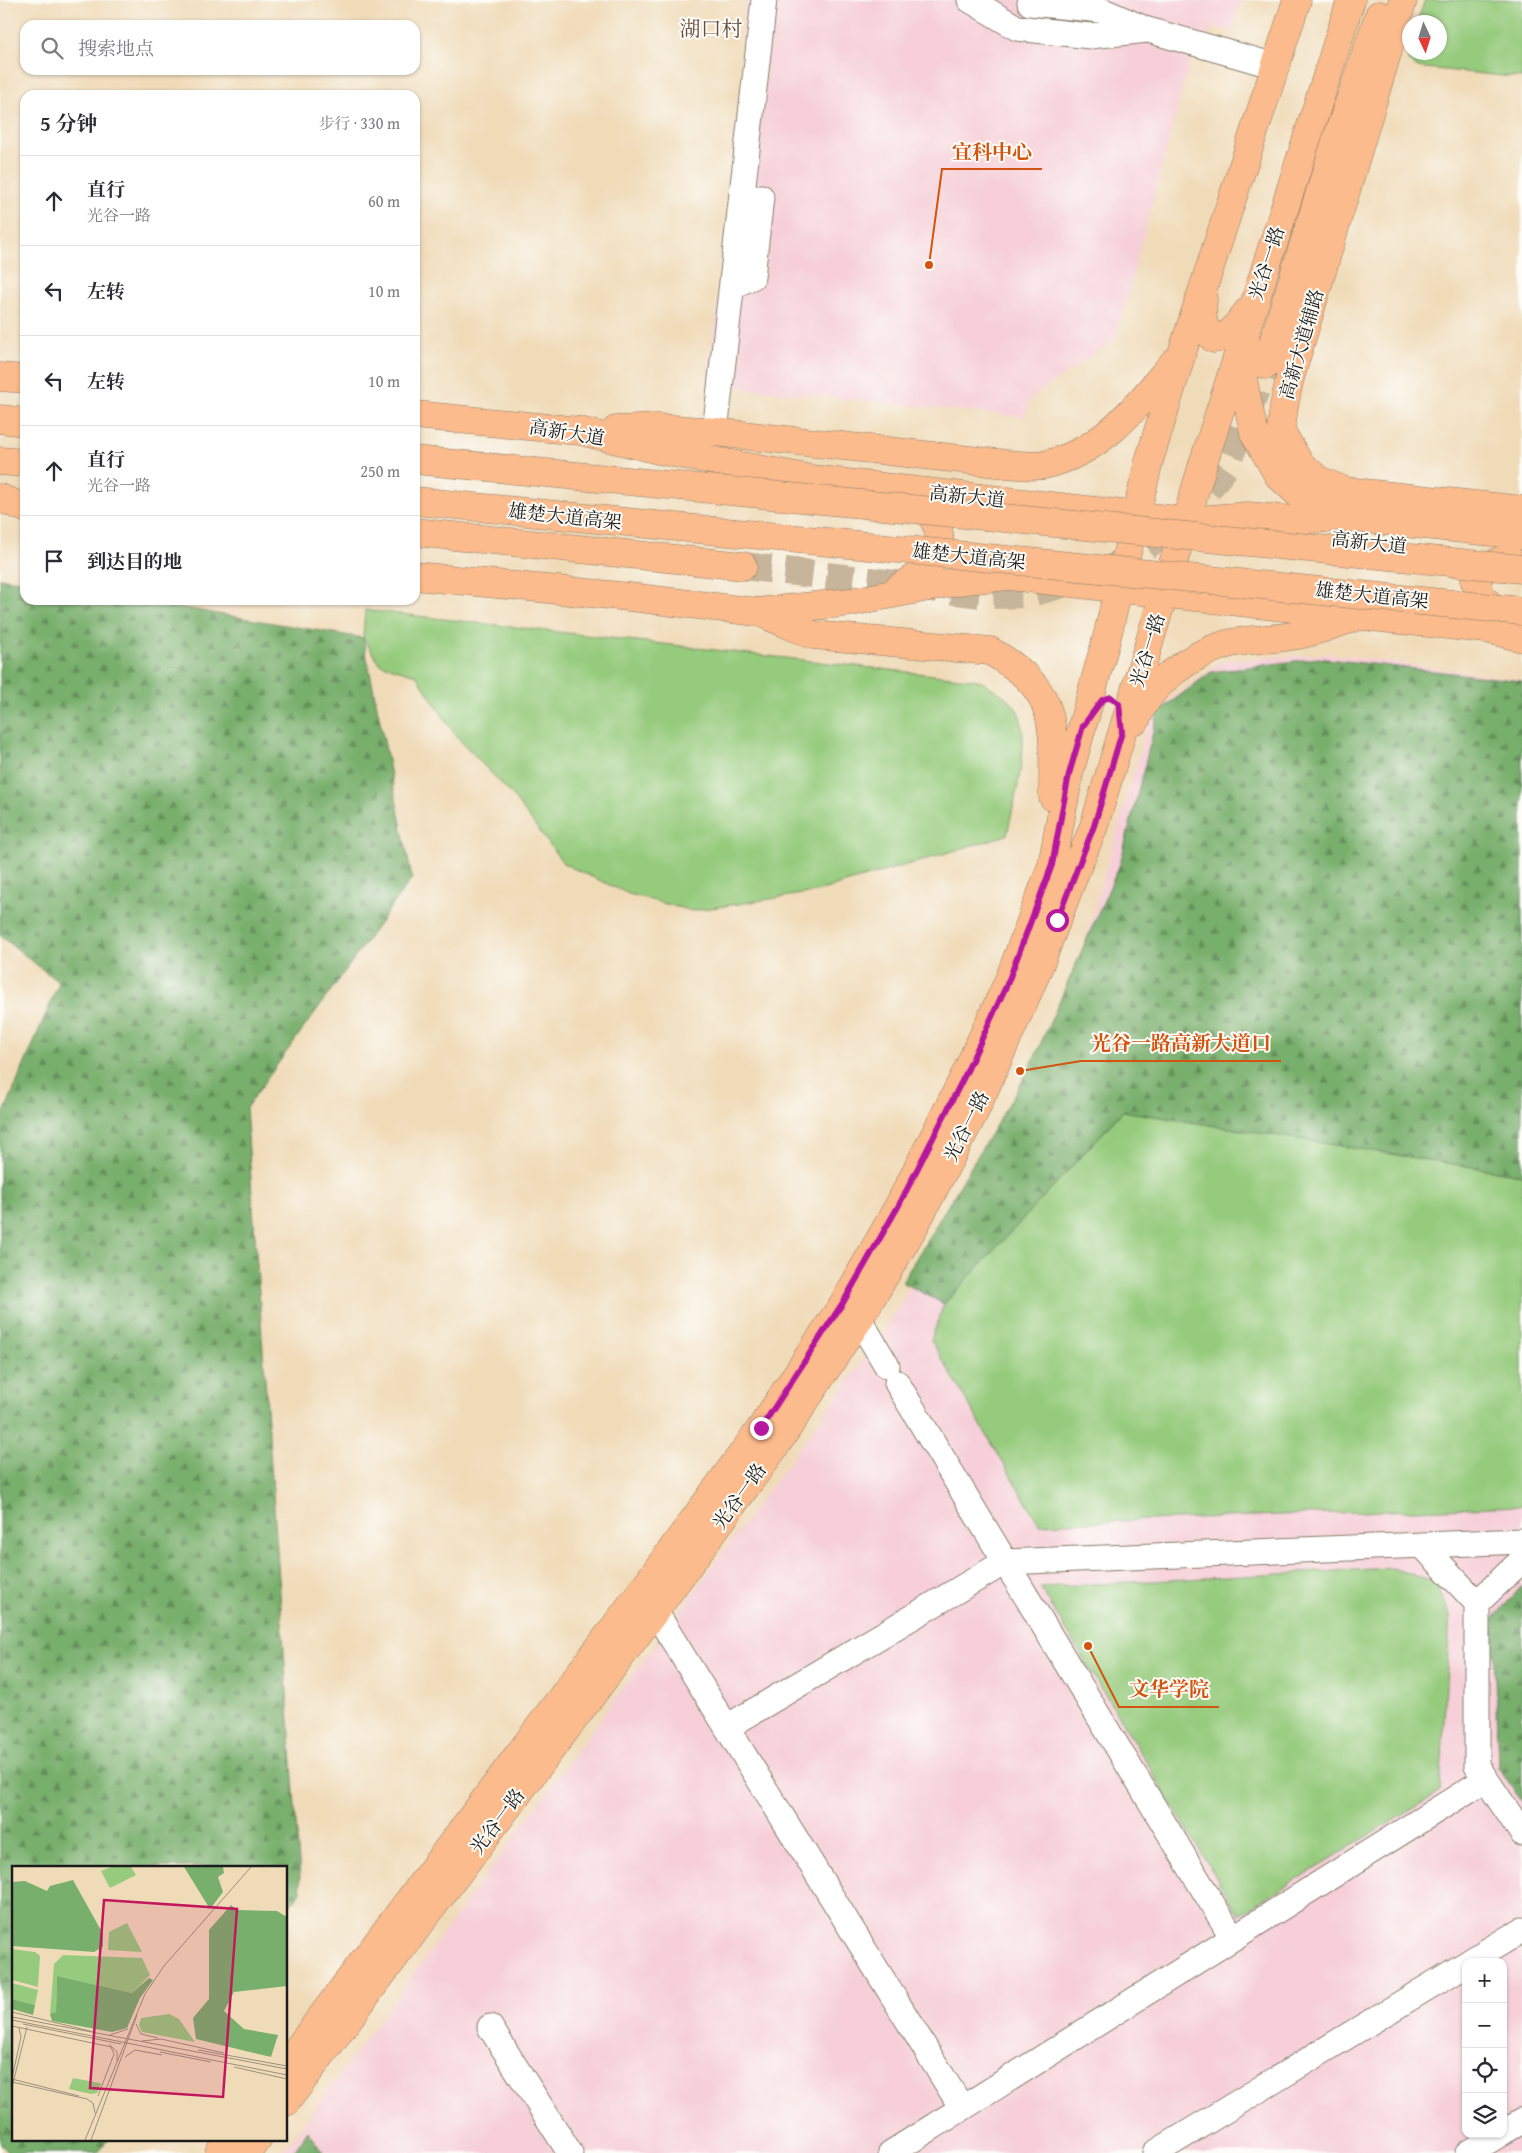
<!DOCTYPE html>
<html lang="zh">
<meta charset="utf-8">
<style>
:root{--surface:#fff;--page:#f7f7f7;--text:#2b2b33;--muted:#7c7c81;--line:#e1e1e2}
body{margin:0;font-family:"Gentium Book Plus","Noto Serif SC",serif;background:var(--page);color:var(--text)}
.controls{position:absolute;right:15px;bottom:15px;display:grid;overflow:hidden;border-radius:10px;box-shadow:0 1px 4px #0004}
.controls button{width:45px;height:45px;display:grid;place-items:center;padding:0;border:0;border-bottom:1px solid var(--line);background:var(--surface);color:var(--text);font:25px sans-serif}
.compass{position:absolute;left:1402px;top:15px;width:45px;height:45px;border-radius:50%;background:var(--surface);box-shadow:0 1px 4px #0004;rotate:176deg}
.stop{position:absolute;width:15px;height:15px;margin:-11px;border:4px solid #b5179e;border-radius:50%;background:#fff}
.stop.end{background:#b5179e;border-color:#fff;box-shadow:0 1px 5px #0008}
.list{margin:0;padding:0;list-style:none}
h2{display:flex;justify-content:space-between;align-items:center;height:65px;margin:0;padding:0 20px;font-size:21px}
h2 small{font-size:16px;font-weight:400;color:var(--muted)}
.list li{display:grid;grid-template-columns:32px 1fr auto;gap:15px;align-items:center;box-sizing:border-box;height:90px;padding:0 20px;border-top:1px solid var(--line)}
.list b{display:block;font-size:19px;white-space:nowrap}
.list p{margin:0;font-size:16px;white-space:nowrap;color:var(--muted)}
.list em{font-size:16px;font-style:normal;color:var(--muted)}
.icon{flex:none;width:28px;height:28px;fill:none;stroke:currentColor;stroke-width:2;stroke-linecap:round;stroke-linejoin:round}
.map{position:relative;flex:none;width:1522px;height:2153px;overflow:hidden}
.search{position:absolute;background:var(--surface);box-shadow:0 1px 4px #0004;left:20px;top:20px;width:400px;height:55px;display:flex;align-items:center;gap:12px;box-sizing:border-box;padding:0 18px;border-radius:15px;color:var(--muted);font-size:19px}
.panel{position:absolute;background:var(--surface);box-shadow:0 1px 4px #0004;left:20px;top:90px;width:400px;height:515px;border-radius:15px}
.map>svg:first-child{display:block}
.built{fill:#f6cfd8;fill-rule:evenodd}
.green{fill:#96cb7d;stroke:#59744c}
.forest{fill:url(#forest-firs);stroke:#4a6644}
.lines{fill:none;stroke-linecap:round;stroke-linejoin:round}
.major-tunnel{stroke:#c6b59a;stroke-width:28;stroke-dasharray:28 14;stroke-linecap:butt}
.minor-casing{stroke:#867c6a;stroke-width:27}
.major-casing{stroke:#867c6a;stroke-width:29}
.highway-casing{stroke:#867c6a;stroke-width:29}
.minor{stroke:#fff;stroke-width:25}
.major{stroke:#fbbb8c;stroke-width:28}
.highway{stroke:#fbbb8c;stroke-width:28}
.highway-bridge-casing{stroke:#867c6a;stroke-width:29;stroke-linecap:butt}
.highway-bridge{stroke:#fbbb8c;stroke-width:28}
.route{stroke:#b5179e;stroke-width:6}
.labels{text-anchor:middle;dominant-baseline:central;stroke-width:4;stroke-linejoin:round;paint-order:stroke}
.street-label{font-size:19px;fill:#1c1c1c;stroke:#fdfcf7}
.quarter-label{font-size:21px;fill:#6a4d42;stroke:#fdfcf7}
.inset-road{fill:none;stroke:#9b8f7a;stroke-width:1}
.view{fill:#c2185b;fill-opacity:0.15;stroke:#c2185b;stroke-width:2.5}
.inset-edge{fill:none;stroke:#1c1c1c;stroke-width:2.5}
.leader{fill:none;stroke:#d4530e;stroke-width:2}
.callout-dot{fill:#d4530e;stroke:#fdfcf7;stroke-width:2}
.callout-label{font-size:20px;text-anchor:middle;font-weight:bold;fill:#d4530e;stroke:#fdfcf7;stroke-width:4;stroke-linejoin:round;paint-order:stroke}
</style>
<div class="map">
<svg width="1522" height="2153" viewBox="0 0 1522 2153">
<defs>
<pattern id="forest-firs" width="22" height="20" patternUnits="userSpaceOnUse" patternTransform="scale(1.25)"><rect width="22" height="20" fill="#78af6c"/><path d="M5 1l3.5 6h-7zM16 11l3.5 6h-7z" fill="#628e58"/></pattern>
</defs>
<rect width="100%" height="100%" fill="#fdfcf7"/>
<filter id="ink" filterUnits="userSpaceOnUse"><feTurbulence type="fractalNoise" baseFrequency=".02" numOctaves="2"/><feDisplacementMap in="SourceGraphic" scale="10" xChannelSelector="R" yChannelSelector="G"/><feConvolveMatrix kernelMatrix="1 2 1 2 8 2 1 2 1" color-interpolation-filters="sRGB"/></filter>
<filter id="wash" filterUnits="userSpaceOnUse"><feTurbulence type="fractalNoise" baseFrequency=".0096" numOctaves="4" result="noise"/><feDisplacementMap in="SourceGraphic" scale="20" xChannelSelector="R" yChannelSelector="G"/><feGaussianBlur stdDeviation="1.12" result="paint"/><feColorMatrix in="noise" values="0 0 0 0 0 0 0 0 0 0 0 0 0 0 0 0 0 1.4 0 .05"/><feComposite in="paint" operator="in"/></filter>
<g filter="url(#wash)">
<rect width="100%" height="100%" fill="#f0dbb9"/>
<!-- built -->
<path class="built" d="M746,0H1241L1231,32L1212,26L1202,60L1191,57L1116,339L1031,398L1024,417L707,385L750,55L742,35Z
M1329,654L1522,680V2153H282L885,1331L1067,1004L1151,714L1222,661ZM1466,1962H1503V2134H1466Z"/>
<!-- green -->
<path class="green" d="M1425,0H1522V78L1416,67L1408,60L1409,44L1410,52H1440V22H1417Z
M365,610L978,680C992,688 1009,696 1017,710C1033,738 1013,804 1007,835L815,892L692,911L629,894L564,864L512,795L456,736L416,675L380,664L363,638Z
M1123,1111L1522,1175V1506L1039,1524L931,1340L944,1304Z
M1392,1568L1435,1582L1450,1614L1440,1792L1239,1915L1040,1587Z"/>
<!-- forest -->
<path class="forest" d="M0,578L25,582V600H135L363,638L412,878L246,1108L301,1892L286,1911V1867H14V2139H109L98,2153H10L0,2145V1122L59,983L0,935Z
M1318,658L1522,681V1175L1123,1111L944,1304L902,1282L1029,1070L1120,864L1158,712L1211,672Z
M1522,1586V1802L1498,1766L1493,1618Z
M308,2131L324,2153H293Z"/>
</g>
<g filter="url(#ink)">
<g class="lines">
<!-- major-tunnel -->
<path class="major-tunnel" d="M743,566L989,595L1028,594L1070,582
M1111,569L1158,538L1194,507L1226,466L1266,365"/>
<!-- minor casing -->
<g class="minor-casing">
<path id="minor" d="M970,0L1017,28L1090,36L1148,30L1275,66
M1030,3L1101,10L1145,29
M732,286L752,277L761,197
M715,432L764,0
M859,1319L887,1366
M897,1383L1233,1938
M1422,1545L1477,1603V1766L1522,1833
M1477,1603L1522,1560
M655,1611L962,2108
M727,1727L1005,1562L1522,1541
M1469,1962L1522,1930
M490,2027L570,2153
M1503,2132L1522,2121
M891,2153L1486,1779
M1155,2153L1466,1964
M1469,2153L1500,2134"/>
</g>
<!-- major casing -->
<g class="major-casing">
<path id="major" d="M1403,0L1290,378L1284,406L1281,431L1300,464L1319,480L1345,491L1522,510
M1203,299C1202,315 1201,328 1214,339C1230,338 1237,325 1247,312
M1266,365L1336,141L1379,15
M0,377L25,379
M415,415L580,431L658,450L811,479L1203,523
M616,430L658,428L715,432L1006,464C1018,465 1033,467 1044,465C1105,451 1136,406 1174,362
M415,532L743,566
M415,576L630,597L757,612L851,602L965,580L1009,576L1362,616L1486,629H1511
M896,590C908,581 924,573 932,560C949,535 934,512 911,499
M761,613L813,635L990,651C1061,691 1053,724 1053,797
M1507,619L1481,597L1475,582L1484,569L1508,557
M1136,720C1150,683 1190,655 1227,644C1252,638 1279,640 1303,634C1319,630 1335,624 1351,619
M286,2064L637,1597L761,1428L845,1301L899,1205L966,1073L1008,982L1052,865L1069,774L1107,637L1149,461L1182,353L1297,0
M286,2102L655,1611L777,1444L859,1319L915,1225L974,1113L1036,974L1074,875L1094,826L1203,464L1351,0
M219,2153L230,2139
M248,2153L258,2139"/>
</g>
<!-- highway casing -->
<g class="highway-casing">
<path id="highway" d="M1246,327L1243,380L1254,433L1278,475L1304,499L1341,516
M0,419L25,422
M0,461L25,463
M0,498L25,508
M1186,521L1247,516L1295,520L1345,517L1522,535
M1486,629L1522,638"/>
</g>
<!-- minor -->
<use href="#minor" class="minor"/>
<!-- major -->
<use href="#major" class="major"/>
<!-- highway -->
<use href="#highway" class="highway"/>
<!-- highway-bridge casing -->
<g class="highway-bridge-casing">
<path id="highway-bridge" d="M415,460L1522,569
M415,501L1522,611"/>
</g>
<!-- highway-bridge -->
<use href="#highway-bridge" class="highway-bridge"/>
</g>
</g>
<g class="lines" filter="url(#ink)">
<!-- route -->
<path class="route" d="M761,1428L844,1301L899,1205L966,1073L1008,982L1052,865L1069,774L1083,726L1102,700L1111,697L1119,704L1122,732L1094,826L1057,920"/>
</g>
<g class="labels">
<!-- street labels -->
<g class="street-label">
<text transform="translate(1266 263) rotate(-72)">光谷一路</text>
<text transform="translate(1301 344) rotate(-74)">高新大道辅路</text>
<text transform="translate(567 432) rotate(9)">高新大道</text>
<text transform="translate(967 496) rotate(6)">高新大道</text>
<text transform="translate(565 516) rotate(6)">雄楚大道高架</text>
<text transform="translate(1369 542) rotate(6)">高新大道</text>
<text transform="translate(969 556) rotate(6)">雄楚大道高架</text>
<text transform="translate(1372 595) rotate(6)">雄楚大道高架</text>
<text transform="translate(1147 650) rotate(-73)">光谷一路</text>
<text transform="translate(966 1126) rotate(-63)">光谷一路</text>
<text transform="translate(739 1496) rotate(-54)">光谷一路</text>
<text transform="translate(497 1821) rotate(-53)">光谷一路</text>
</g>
<!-- quarter labels -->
<g class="quarter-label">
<text x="711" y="28">湖口村</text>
</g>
</g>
<!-- overview -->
<g transform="translate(12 1866)">
<rect width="275" height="275" fill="#f0dbb9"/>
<path d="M99,1H119L124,9L98,22L89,5ZM115,57L130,86L96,84L97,66ZM0,83L23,86L28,90L26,121L0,114ZM51,89L130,92L138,109L120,127L45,110L44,146L38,148L42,98ZM0,117L26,124L23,139L0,133ZM157,148L167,153L183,176L130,166L127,159L129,152ZM61,212L88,217L89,218L85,227L79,228L57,223Z" fill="#96cb7d"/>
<path d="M172,1H211L212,7L206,11L211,26L198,43ZM61,14L91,68V81L82,86L0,80V16L13,15L35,25L38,20ZM219,39L225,44L265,45L275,51V120L222,126L212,145L232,163L266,169L259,191L184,173L181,152L197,133V64ZM45,110L120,127L137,112L141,114L128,132L115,162L100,166L40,155L38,148L44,146ZM0,133L23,139L21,149L0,143Z" fill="#78af6c"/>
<path class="inset-road" d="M0,146L82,166M0,151L275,203M0,154L275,209M11,158L109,178M124,158L129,168L146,172M0,160L99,181L102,188L86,230M98,169L116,163M130,175L149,173L212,187M97,178L105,186V195M186,184L275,200M148,186L199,196M113,191L123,184L150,189M222,201L275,213M0,212L9,171L7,162M0,213L67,230M0,216L75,233L81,237L83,247M0,221L15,161M73,274L133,128L152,100L239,1M79,274L125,149"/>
<path class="view" d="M92,34L225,43L211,231L78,222Z"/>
<rect width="275" height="275" class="inset-edge"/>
</g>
<!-- callouts -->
<path class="leader" d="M929 265L942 169H1042M1020 1071L1081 1061H1281M1088 1646L1119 1707H1219"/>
<g class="callout-dot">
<circle cx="929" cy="265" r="5"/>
<circle cx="1020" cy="1071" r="5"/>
<circle cx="1088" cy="1646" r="5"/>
</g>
<g class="callout-label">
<text x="992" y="159">宜科中心</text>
<text x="1181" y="1050">光谷一路高新大道口</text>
<text x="1169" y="1696">文华学院</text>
</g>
</svg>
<div class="controls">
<button>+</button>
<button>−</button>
<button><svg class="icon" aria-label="locate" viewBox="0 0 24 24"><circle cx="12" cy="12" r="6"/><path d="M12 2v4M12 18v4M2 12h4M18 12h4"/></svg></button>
<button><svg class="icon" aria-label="layers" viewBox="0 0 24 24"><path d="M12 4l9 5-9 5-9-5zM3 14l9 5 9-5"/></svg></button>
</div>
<svg class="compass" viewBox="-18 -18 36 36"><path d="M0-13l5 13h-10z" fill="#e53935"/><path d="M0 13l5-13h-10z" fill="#7c7c81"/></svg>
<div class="stop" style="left:1057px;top:920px"></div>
<div class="stop end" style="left:761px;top:1428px"></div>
<div class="search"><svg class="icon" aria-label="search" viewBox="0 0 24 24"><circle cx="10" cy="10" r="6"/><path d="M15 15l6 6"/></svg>搜索地点</div>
<section class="panel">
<h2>5 分钟<small>步行 · 330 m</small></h2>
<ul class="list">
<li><svg class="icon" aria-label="ahead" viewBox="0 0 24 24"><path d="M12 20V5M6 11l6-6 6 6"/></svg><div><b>直行</b><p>光谷一路</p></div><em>60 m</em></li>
<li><svg class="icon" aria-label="left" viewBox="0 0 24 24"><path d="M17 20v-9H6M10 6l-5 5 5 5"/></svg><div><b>左转</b></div><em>10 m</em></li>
<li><svg class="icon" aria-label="left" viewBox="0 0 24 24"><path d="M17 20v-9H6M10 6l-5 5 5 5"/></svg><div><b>左转</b></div><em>10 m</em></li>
<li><svg class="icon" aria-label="ahead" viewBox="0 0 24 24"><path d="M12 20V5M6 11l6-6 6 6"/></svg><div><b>直行</b><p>光谷一路</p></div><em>250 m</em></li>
<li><svg class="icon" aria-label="arrive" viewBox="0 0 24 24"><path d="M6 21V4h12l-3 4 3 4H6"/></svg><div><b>到达目的地</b></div></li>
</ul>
</section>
</div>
